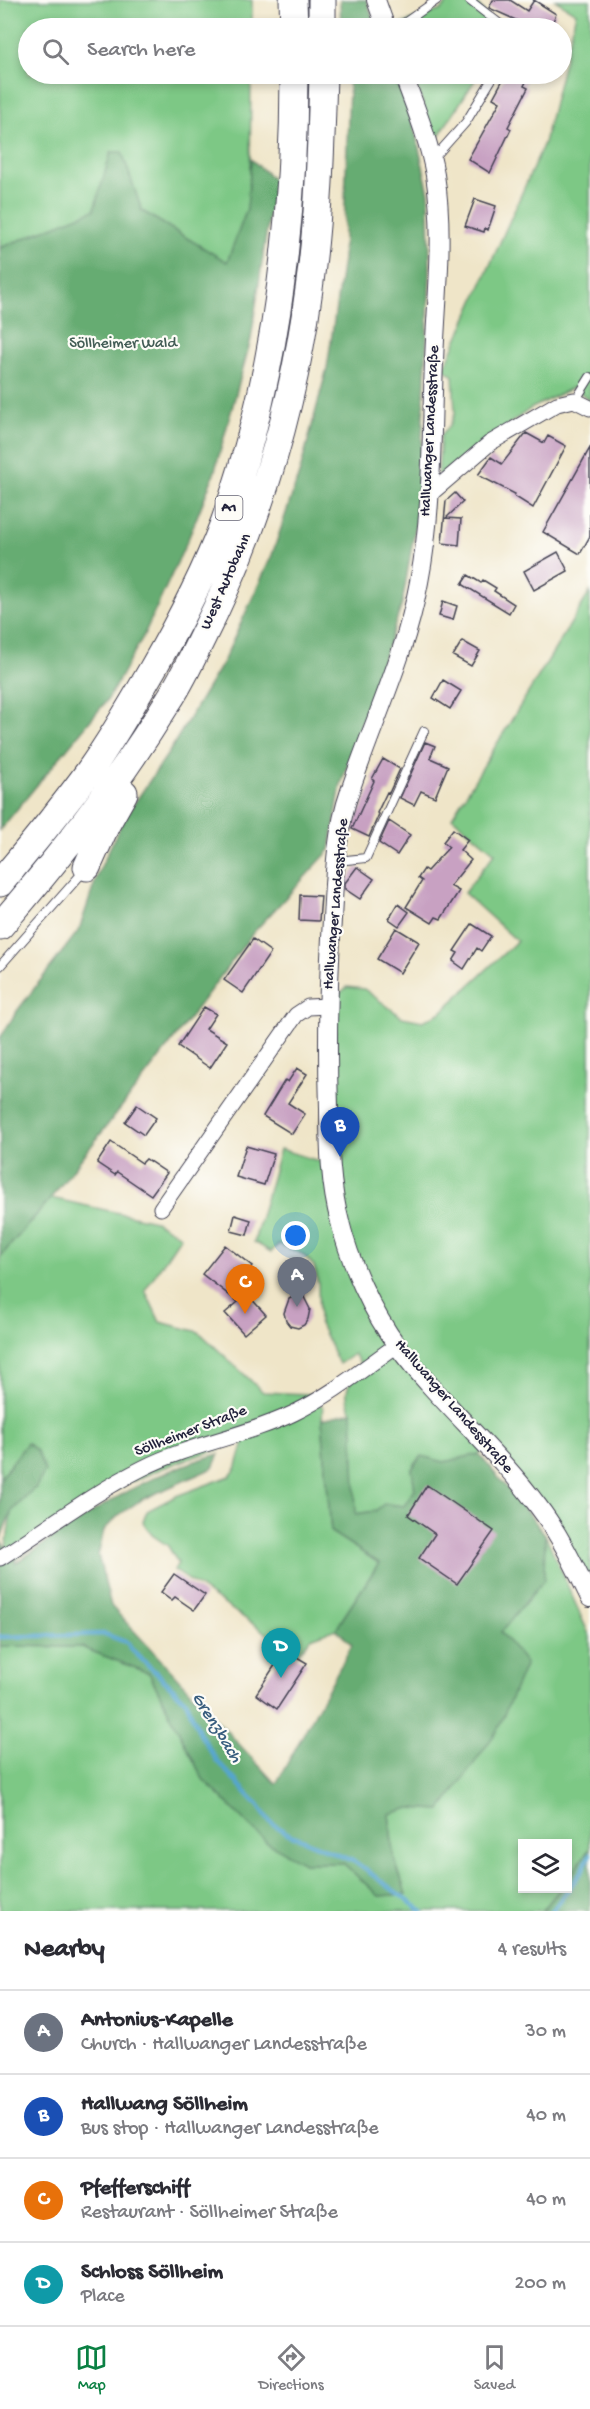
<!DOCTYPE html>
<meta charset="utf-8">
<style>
:root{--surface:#fff;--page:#f7f7f7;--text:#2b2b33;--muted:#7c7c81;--line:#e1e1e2;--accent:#0b8043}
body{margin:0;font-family:"Gochi Hand",sans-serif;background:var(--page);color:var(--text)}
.controls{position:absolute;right:18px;bottom:18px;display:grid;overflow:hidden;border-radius:0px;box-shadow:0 3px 9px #0003}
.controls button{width:54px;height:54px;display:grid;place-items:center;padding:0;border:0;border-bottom:2px solid var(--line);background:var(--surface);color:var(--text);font:30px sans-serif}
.you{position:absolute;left:296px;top:1236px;width:21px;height:21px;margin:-15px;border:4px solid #fff;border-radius:50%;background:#1a73e8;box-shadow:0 0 0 9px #1a73e833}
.badge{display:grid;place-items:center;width:39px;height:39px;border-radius:50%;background:var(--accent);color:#fff;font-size:20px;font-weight:700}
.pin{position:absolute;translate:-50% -50px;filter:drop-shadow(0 2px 3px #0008)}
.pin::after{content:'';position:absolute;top:32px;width:21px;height:18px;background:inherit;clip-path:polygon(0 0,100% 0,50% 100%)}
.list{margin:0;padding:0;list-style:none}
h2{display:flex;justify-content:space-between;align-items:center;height:78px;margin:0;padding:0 24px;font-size:26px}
h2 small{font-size:20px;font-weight:400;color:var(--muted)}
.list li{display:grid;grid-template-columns:39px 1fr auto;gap:18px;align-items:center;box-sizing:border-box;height:84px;padding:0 24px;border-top:2px solid var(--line)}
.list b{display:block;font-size:22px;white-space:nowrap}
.list p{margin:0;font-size:20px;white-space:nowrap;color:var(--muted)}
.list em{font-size:20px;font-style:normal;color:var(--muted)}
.icon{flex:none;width:33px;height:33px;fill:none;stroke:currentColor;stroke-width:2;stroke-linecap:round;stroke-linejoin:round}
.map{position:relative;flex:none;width:590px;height:1911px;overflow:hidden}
.search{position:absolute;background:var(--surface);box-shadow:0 3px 9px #0003;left:18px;right:18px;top:18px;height:66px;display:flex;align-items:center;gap:15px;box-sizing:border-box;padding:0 21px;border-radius:33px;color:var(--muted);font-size:22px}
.sheet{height:414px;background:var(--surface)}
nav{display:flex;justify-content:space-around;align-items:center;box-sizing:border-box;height:84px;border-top:2px solid var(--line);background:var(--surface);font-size:16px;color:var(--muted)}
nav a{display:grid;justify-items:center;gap:3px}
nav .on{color:var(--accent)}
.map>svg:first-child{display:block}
.green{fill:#7dc885;stroke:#507560;stroke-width:1.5}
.forest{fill:#66ac72;stroke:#446756;stroke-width:1.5}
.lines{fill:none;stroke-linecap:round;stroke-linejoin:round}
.stream{stroke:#54a5cf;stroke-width:4.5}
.building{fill:#c8a1c2}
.service-casing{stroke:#413f50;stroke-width:10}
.minor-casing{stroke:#413f50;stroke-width:17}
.tertiary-casing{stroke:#413f50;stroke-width:20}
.motorway-casing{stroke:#413f50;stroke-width:29}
.service{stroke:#fff;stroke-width:8}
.minor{stroke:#fff;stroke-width:15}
.tertiary{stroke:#fff;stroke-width:18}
.motorway{stroke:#fff;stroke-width:27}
.labels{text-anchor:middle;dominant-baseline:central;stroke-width:4.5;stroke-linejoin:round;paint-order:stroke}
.shield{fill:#fdfcf7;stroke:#646373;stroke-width:1.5}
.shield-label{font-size:15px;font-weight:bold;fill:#22223b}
.park-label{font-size:16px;fill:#425c55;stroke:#fdfcf7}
.street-label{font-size:16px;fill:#22223b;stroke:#fdfcf7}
.water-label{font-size:18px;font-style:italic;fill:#385d7e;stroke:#fdfcf7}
</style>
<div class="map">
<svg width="590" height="1911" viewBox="0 0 590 1911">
<rect width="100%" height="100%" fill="#fdfcf7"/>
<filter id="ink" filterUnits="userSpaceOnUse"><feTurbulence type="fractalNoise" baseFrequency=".0167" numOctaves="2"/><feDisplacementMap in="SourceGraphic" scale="12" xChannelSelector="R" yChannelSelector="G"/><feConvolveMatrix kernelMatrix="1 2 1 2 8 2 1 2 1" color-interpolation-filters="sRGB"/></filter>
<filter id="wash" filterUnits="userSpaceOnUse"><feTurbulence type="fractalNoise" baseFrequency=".008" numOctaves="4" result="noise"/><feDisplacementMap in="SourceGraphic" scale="24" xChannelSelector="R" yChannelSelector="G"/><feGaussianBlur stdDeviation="1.35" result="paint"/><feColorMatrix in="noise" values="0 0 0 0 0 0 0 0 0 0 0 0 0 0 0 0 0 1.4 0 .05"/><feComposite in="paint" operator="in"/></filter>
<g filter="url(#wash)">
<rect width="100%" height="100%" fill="#efe5c8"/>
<!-- green -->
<path class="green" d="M0,0H252V28H28V74H251L250,182L247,209L227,263L142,211L111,152L95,210L0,248Z
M450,0H474L496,28H397L396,26L441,10Z
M555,0H590V401L574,387L530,409L438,476L441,435L450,425L455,413L453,376L444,369L544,143L576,13Z
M412,74H479L436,140Z
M590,592V1579L494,1440L479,1454L444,1462L421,1456L412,1469L415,1490L404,1506L385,1504L375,1511L355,1514L352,1412C340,1391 351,1382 360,1363L354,1354L339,1364L319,1322L318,1284L314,1266L302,1254L279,1244L271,1252L254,1242L280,1149L338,1167L335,1004L339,994L347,987L364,989L402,1017L423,1021L440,1013L517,941L464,893L495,853L452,817Z
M51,1198L155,1221L181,1236L145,1290L160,1322L199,1332L263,1392L309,1394L323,1407L322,1419L331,1532L379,1563L336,1629L311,1638L297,1654L174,1570L178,1563L168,1546L152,1535L143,1522L147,1511L176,1496L230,1476L236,1469L244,1442C210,1452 177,1461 145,1476C94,1498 48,1536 3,1569L11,1512L36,1487L27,1443L0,1479V1257Z
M545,1534L590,1637V1848L568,1879V1844H522V1888L560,1889L542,1911H0V1646L81,1647L149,1673L203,1779L304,1863H343L379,1896L405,1894L393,1854L389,1814L410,1808L441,1810L501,1632L543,1580Z"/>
<!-- forest -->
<path class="forest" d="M340,0H367L376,28H341Z
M345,74H396L414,126L429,193L430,273L419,505L402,604L341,784L330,850L253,933L171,1043L51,1198L0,1257V1038L17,1011L79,930L98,873L123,820L169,752L224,660L272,555L300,471L327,368L343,259L349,87Z
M111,152H122L142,211L227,262L247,209L251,159L274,180L251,339L214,474L189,537L144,635L108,699L0,830V248L94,210Z
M352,1412L356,1514L375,1511L384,1504L404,1506L415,1490L412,1469L421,1456L444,1462L479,1454L545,1534L544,1580L501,1632L526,1663L497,1731L441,1810L410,1808L389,1814L393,1854L406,1894L379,1896L343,1863H304L266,1842L203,1779L149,1673L81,1647L0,1646V1479L27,1443L37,1451L45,1471L36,1487L11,1512L0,1540L16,1563C80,1519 143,1474 219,1454L213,1468L141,1500L119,1515L104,1530L98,1555L111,1606L276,1784L352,1645L336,1629L379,1563L331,1532L322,1419Z
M590,1848V1911H542L560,1889L568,1888V1879Z"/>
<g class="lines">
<!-- stream -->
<path class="stream" d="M0,1637L105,1634L128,1643L130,1648L186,1701L200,1734L217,1761L258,1805L269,1821L287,1833L355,1862L422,1911
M552,1911L582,1871L590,1854"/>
</g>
<g id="blocks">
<!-- building -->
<path class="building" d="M493,0H510L527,11L534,0L556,14L550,28H520L514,24L516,20L489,8Z
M511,74H530L524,86L528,88L508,127L511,129L490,173L468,159L500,102L493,98L505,76L509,78Z
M475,199L496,206L488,230L485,228L484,232L465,226Z
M526,433L544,443L548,436L566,446L533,508L514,496L515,494L478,475L491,457L502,464Z
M590,448V536L580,554L543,532Z
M455,493L463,502L446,518L461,519L459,545L442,543L446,501Z
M558,552L568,571L534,590L524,571Z
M468,575L481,583L483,580L496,588L494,591L514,604L509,613L462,584Z
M443,601L457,606L453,620L439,616Z
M462,641L480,651L471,666L453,656Z
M443,680L461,691L450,709L433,698Z
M425,742L435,746L430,758L448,766L435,797L421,791L414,805L400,798Z
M383,759L400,769L389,793L387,792L377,813L379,814L369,837L352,829L374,781L372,779Z
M389,821L410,835L397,855L379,843Z
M453,829L468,840L460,850L471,860L450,886L459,891L441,919L436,917L432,923L406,907L422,881L418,878L424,869L427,871L449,847L443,842Z
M357,867L374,879L360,899L345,889V883Z
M300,895L321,896L319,921L299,920Z
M398,904L409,912L399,926L389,919Z
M472,924L491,936L481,951L477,948L464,969L453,961L458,953L454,951Z
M396,928L419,942L400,973L377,959Z
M253,939L271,952L243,993L224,980Z
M204,1007L216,1014L206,1029L227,1042L210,1068L178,1046Z
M297,1068L307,1074L288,1103L305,1114L292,1134L263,1116L285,1080L288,1082Z
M137,1105L156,1118L144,1135L125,1122Z
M111,1142L142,1163L146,1159L167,1173L151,1195L117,1172L115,1175L97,1163Z
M246,1146L274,1154L264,1185L236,1177Z
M235,1215L251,1220L247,1235L231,1231Z
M225,1245L252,1266L238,1284L266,1315L244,1334L225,1313L238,1302L202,1274Z
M294,1289L305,1290L304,1297L310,1309L308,1319L304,1325L298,1328L290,1326L286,1321L284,1313L289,1299L293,1297Z
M427,1485L494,1531L457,1584L419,1558L435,1534L408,1515Z
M174,1574L205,1595L194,1610L175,1597L172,1600L161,1592Z
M285,1650L307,1663L277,1709L256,1694Z"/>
</g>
</g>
<g filter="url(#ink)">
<use href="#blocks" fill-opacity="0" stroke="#413f50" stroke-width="1.5"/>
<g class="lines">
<!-- service casing -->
<g class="service-casing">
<path id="service" d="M469,0L505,28
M397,28L437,0
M433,159L466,122L495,74
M575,401L590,377
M337,861L366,858L424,731
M0,966L84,871"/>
</g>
<!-- minor casing -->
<g class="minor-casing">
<path id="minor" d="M429,495L490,443L557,404L574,400L590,408
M161,1208L296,1015L308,1007L328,1006
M0,1558C47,1528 93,1493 143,1468C190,1444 247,1436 294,1413C331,1395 363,1369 397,1345"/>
</g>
<!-- tertiary casing -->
<g class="tertiary-casing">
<path id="tertiary" d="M376,0L386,28
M403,74C415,107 429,140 435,175C445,236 436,301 434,362C431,435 433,511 419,582C406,654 373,722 350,791C334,837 334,889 331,937C328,994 327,1051 329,1108C329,1146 330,1185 340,1222C350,1263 372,1312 398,1347C440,1403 496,1449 538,1506C559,1533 575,1567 590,1598"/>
</g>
<!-- motorway casing -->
<g class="motorway-casing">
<path id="motorway" d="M293,0L294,28
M322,0V28
M87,867L106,825L124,793
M0,883C31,846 62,809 90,770C113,738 133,703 152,670C179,623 205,573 224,523C276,379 294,227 294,74
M0,926C62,855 120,780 169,700C181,682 190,662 200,642C256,532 293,412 309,289C319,218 321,146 323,74"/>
</g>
<!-- service -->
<use href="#service" class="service"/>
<!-- minor -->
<use href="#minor" class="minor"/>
<!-- tertiary -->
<use href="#tertiary" class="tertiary"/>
<!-- motorway -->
<use href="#motorway" class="motorway"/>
</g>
</g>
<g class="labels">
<!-- shield labels -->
<rect class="shield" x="215.5" y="496" width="27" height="24" rx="4.5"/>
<g class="shield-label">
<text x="229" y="508">A1</text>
</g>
<!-- park labels -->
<g class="park-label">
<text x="123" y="344">Söllheimer Wald</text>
</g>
<!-- street labels -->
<g class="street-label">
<text transform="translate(431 431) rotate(-87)">Hallwanger Landesstraße</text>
<text transform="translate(227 582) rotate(-66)">West Autobahn</text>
<text transform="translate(337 904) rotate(-85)">Hallwanger Landesstraße</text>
<text transform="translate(453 1407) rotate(49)">Hallwanger Landesstraße</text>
<text transform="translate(191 1432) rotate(-21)">Söllheimer Straße</text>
</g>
<!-- water labels -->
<g class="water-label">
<text transform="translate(216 1728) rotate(58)">Grenzbach</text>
</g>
</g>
</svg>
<div class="controls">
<button><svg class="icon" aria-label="layers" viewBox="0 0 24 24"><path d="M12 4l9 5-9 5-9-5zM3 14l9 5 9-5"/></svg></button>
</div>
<div class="you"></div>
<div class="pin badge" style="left:297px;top:1307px;background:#6b7280">A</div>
<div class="pin badge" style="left:340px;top:1157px;background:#1a4fb4">B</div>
<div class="pin badge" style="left:245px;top:1314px;background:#e8710a">C</div>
<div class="pin badge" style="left:281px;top:1678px;background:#0f9aa8">D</div>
<div class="search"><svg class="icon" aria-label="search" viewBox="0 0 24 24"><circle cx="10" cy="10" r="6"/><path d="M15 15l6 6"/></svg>Search here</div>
</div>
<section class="sheet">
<h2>Nearby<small>4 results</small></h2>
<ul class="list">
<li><span class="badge" style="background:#6b7280">A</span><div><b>Antonius-Kapelle</b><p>Church · Hallwanger Landesstraße</p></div><em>30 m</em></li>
<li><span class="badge" style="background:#1a4fb4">B</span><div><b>Hallwang Söllheim</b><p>Bus stop · Hallwanger Landesstraße</p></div><em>40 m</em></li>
<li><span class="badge" style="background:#e8710a">C</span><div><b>Pfefferschiff</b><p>Restaurant · Söllheimer Straße</p></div><em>40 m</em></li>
<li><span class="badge" style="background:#0f9aa8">D</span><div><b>Schloss Söllheim</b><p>Place</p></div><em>200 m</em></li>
</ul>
</section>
<nav>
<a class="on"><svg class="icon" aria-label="map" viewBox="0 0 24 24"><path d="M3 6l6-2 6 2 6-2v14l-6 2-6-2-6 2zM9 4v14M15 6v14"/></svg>Map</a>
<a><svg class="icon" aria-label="directions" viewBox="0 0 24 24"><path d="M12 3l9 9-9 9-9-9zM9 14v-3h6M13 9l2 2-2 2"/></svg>Directions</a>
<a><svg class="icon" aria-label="saved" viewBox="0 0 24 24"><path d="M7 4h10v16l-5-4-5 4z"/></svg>Saved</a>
</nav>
